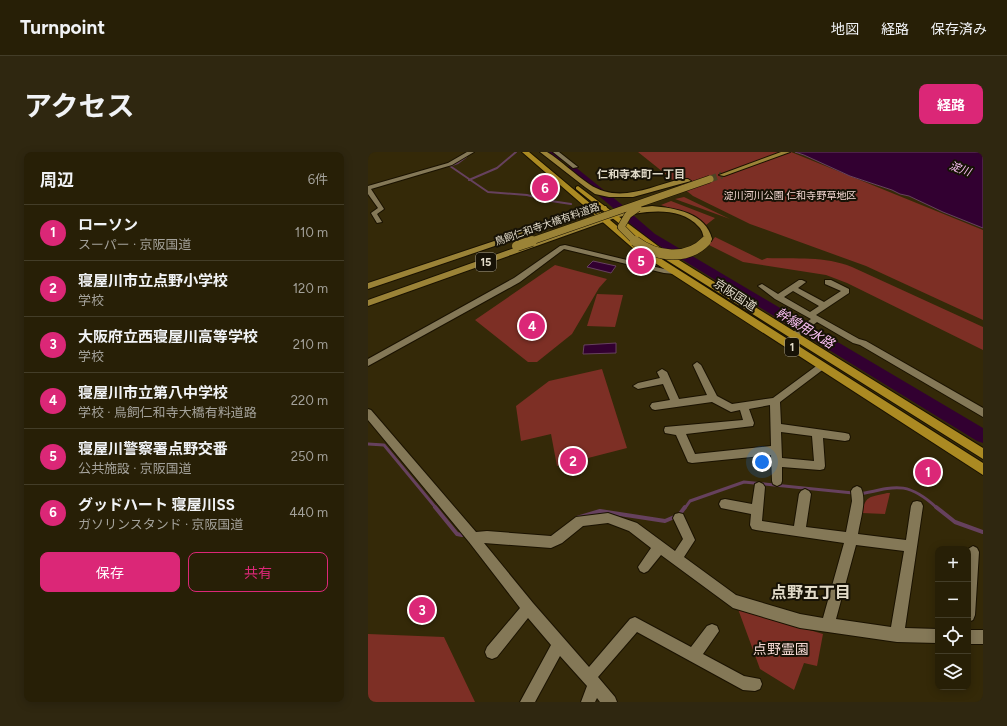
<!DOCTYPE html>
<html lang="ja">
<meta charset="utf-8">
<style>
:root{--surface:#271f06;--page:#2f2710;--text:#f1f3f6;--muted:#a4a29b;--line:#433d28;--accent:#db2777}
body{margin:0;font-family:Figtree,"Noto Sans JP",sans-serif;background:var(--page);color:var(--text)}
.controls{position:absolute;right:12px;bottom:12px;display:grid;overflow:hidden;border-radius:8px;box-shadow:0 2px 10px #0003}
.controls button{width:36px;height:36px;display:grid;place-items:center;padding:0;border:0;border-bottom:1px solid var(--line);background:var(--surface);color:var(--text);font:20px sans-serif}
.you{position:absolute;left:394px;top:310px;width:14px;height:14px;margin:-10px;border:3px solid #fff;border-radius:50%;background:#1a73e8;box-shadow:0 0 0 6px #1a73e833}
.badge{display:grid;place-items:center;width:26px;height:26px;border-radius:50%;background:var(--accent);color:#fff;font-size:13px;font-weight:700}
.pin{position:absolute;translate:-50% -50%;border:2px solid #fff;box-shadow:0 1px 4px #0006}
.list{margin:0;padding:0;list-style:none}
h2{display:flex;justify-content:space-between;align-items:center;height:52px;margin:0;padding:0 16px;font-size:17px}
h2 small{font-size:13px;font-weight:400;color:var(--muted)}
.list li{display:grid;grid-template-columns:26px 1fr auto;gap:12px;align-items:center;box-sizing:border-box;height:56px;padding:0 16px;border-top:1px solid var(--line)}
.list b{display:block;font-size:15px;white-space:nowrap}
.list p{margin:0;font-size:13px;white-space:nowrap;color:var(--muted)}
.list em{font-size:13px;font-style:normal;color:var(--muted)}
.actions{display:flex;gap:8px;padding:12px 16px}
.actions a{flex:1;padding:9px 0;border:1px solid var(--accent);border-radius:8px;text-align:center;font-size:14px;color:var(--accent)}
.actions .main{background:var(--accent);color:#fff}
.icon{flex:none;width:22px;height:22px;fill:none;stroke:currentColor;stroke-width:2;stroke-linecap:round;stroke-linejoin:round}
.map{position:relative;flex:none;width:615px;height:550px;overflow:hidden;border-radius:8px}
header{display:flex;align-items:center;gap:24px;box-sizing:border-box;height:56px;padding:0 20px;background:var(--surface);border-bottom:1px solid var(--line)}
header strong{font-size:19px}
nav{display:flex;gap:22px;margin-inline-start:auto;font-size:14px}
.intro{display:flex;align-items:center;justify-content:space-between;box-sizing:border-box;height:96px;padding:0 24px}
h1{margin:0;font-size:28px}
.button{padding:10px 18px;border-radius:8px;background:var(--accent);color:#fff;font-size:14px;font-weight:700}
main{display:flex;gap:24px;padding:0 24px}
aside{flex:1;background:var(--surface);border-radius:8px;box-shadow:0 2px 10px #0003}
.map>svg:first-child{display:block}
.green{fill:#7d2f25}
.water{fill:#320031;stroke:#66415e}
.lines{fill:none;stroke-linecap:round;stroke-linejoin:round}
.stream-far2{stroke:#66415e;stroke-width:2}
.stream-far1{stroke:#66415e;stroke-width:3}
.stream{stroke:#66415e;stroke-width:4}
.river{fill:#320031;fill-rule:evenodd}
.primary-tunnel{stroke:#4e4425;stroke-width:7;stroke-dasharray:7 3.5;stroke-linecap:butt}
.street-casing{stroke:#1a1200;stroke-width:2}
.primary-casing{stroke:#1a1200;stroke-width:2}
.highway-casing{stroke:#1a1200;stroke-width:2}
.street{fill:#847857;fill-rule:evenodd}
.primary{fill:#9b8337;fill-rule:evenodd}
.highway{fill:#ab8a22;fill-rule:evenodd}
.primary-bridge-far1-casing{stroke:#1a1200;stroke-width:8;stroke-linecap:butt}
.primary-bridge-casing{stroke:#1a1200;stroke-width:11;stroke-linecap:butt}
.primary-bridge-far1{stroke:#9b8337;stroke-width:7}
.primary-bridge{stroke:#9b8337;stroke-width:10}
.labels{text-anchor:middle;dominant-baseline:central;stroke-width:4;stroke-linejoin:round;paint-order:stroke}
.far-park-label{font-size:10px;fill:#f4d9d4;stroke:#171206}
.far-street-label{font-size:10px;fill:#e1dac8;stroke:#171206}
.far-water-label{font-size:11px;font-style:italic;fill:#fcc1f5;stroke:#171206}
.far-neighbourhood-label{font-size:11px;font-weight:bold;fill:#e1dac8;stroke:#171206}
.shield{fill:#171206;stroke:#a49e8e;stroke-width:1}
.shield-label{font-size:11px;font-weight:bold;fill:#e1dac8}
.street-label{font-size:12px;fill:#e1dac8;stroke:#171206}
.water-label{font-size:13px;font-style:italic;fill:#fcc1f5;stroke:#171206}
.near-park-label{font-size:14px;fill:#f4d9d4;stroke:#171206}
.near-neighbourhood-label{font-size:16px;font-weight:bold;fill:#e1dac8;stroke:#171206}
</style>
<header>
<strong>Turnpoint</strong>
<nav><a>地図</a><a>経路</a><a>保存済み</a></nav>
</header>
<div class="intro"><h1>アクセス</h1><a class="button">経路</a></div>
<main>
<aside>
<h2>周辺<small>6件</small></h2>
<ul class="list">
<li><span class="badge">1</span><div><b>ローソン</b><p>スーパー · 京阪国道</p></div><em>110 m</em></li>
<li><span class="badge">2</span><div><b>寝屋川市立点野小学校</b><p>学校</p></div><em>120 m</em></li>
<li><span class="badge">3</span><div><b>大阪府立西寝屋川高等学校</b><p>学校</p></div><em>210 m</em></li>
<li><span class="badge">4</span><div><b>寝屋川市立第八中学校</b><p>学校 · 鳥飼仁和寺大橋有料道路</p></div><em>220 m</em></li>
<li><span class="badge">5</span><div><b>寝屋川警察署点野交番</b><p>公共施設 · 京阪国道</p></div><em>250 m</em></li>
<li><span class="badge">6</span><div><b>グッドハート 寝屋川SS</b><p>ガソリンスタンド · 京阪国道</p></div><em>440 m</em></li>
</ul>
<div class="actions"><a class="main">保存</a><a>共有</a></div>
</aside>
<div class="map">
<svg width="615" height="550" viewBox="0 0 615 550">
<rect width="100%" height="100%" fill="#342908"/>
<!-- green -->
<path class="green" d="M270,0H423L615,78V168L498,114L382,72L325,44Z
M316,45L362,67L307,47Z
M303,49L347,66L338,73L323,63L293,53Z
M347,85L394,108L399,106C427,107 457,104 484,115L615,175V198L479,131L458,123L375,110L341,93Z
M187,113L239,127L231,136L204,182L169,210H160L107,168Z
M229,142L255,143L247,175L219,174Z
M234,217L259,296L189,314L183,282L153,289L148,254L181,229Z
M519,341H522L517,362L494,361C497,343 503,345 519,341Z
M370,457L455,482L449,514L436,511L426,538L392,517Z
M0,482L76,485L107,550H0Z"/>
<!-- water -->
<path class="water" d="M427,0H615V76L575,60L541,44L532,42L524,38L482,24L436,3Z
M225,109L248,114L243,121L219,115Z
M248,191V201L215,202L216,193Z"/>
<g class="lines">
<!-- stream-far2 -->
<path class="stream-far2" d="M81,14L90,11L98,5
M82,14L120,40L159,43L178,48
M101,28L129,16L148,0
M183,49L203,52"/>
<!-- stream-far1 -->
<path class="stream-far1" d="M0,292L16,293L68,356
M493,342C528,334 540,329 569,356
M317,356L322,349L376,330L485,341"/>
<!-- stream -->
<path class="stream" d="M67,355L89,382L94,383
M568,355L587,370L615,380
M209,366L232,359L297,369L311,363L317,355"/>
<!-- river -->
<path class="river" d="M178,0H188L195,6L193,8H187Z
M203,13L206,14L258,56L259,58L258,60H250L200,18L198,16Z
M261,62L265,63L287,82L615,276V291L609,289L279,86L257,67L256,65Z"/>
<!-- primary-tunnel -->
<path class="primary-tunnel" d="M342,27L354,23"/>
<!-- street casing -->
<g class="street-casing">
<path id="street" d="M99,0H106L84,13L3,37L16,57L9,62L14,70L9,71L3,61L10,56L0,42V34L80,11Z
M185,0H191L210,15L205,16Z
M197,93L296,117L307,118L311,120L307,122L296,121L196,97L152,130L0,214V207L146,126L192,94Z
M431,128H434L438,130L430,136L456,150L473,139L457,132V128H463L481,137V141L448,163L491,187L498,189L615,256V265L492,193L485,191L449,170L428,186H422L421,184L422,182L443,167L407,147L390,134L394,132L410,142ZM425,139L451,154L442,160L416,145Z
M329,210L333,213L349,244L364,252L405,246L451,212H457L458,214L457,216L412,250L413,272L477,281L481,282L482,285L481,288L477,289L455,286L457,314L456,317L452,318L414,315V329L413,332L409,334L405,332L404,329L403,303L324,311L320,310L308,283L297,281L296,278L297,275L375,268L372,258L363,260L344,250L287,258L284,257L282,254L284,251L302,248L295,232L270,237L265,234L270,231L292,226L289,220L294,217L299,220L311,247L339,243L325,213ZM402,253L403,294L327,302L318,282L385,274L386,271L381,257ZM413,280L444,284L446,309L414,306Z
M0,257L3,258L108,380L119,379L183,384L208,365L240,361L269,371L307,399L315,387L305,366L307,362L311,361L315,362L327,388L316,405L368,443L432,462L455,466L476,391L388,378L384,377L382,373L383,362L353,356L351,352L353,348L357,347L384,352L387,332L391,330L395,332L397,335L394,369L426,374L431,342L433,339L437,337L441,339L443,342L438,375L478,380L484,349L483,339L485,336L489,334L493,336C499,349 492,368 490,382L538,388L543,354L545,350L549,349L553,350L555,354L537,476L570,477V491L529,490L432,476L365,456L293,403L280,419L276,421L272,419L270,415L283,396L261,379L240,371L215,374L194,391L183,396L116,391L165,451L221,515L262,467L267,465L323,495L339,474L344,472L349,474L351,479L335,502L376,524L392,527L394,532L392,537L387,539L375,538L269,480L230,525L247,545L249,550H232L229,546L227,550H213L219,534L192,504L167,550H152L183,493L160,466L129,505L124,507L119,505L117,500L119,495L152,456L101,390L0,268ZM488,393L536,399L523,475L468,467Z
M605,394L609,396L611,400L607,463L605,468L600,470V397Z
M600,478H615V492H600Z"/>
</g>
<!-- primary casing -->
<g class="primary-casing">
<path id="primary" d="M172,0H179C194,9 206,22 221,32C250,52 282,35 312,27H320L323,29L265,45H241L227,42L217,35Z
M413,0H422L356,24L351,23Z
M232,54H238L239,56L0,137V131Z
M284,54C307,56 338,61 344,87L343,89H337C335,84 335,79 331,75C310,52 273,60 247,66L0,154V148L242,62L268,56Z"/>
</g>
<!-- highway casing -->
<g class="highway-casing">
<path id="highway" d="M154,0H161L273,94L615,311V323L267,98Z
M210,34L298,100L615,296V307L292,104L208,37V35Z"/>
</g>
<!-- street -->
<use href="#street" class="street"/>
<!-- primary -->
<use href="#primary" class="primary"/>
<!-- highway -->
<use href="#highway" class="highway"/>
<!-- primary-bridge-far1 casing -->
<g class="primary-bridge-far1-casing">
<path id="primary-bridge-far1" d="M161,90L342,27
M268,90L253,75L260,63L270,56
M337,90L340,87"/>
</g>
<!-- primary-bridge casing -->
<g class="primary-bridge-casing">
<path id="primary-bridge" d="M267,89C288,105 319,109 338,89
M149,94L164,89"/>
</g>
<!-- primary-bridge-far1 -->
<use href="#primary-bridge-far1" class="primary-bridge-far1"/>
<!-- primary-bridge -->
<use href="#primary-bridge" class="primary-bridge"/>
</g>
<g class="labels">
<!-- far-park labels -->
<g class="far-park-label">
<text x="422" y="43">淀川河川公園 仁和寺野草地区</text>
</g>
<!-- far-street labels -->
<g class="far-street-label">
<text transform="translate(179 72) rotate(-19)">鳥飼仁和寺大橋有料道路</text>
</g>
<!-- far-water labels -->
<g class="far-water-label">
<text transform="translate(592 17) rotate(20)">淀川</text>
</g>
<!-- far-neighbourhood labels -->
<g class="far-neighbourhood-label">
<text x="273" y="22">仁和寺本町一丁目</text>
</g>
<!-- shield labels -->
<g class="shield">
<rect x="108" y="101" width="20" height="18" rx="3"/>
<rect x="417" y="186" width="14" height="18" rx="3"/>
</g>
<g class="shield-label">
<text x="118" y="110">15</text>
<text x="424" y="195">1</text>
</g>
<!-- street labels -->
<g class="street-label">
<text transform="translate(367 143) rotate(33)">京阪国道</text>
</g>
<!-- water labels -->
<g class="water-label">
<text transform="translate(437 176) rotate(31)">幹線用水路</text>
</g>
<!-- near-park labels -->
<g class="near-park-label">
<text x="413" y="497">点野霊園</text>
</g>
<!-- near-neighbourhood labels -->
<g class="near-neighbourhood-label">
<text x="443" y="440">点野五丁目</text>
</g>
</g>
</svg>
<div class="controls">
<button>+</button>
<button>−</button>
<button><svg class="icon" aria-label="locate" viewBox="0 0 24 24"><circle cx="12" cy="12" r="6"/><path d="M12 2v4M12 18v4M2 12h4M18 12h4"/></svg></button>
<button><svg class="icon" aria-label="layers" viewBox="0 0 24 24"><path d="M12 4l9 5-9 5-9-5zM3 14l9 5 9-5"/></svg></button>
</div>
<div class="you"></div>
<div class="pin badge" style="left:560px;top:320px">1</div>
<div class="pin badge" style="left:205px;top:309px">2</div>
<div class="pin badge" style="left:54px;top:458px">3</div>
<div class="pin badge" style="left:164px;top:174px">4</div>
<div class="pin badge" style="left:273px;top:109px">5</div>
<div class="pin badge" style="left:177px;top:36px">6</div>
</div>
</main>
